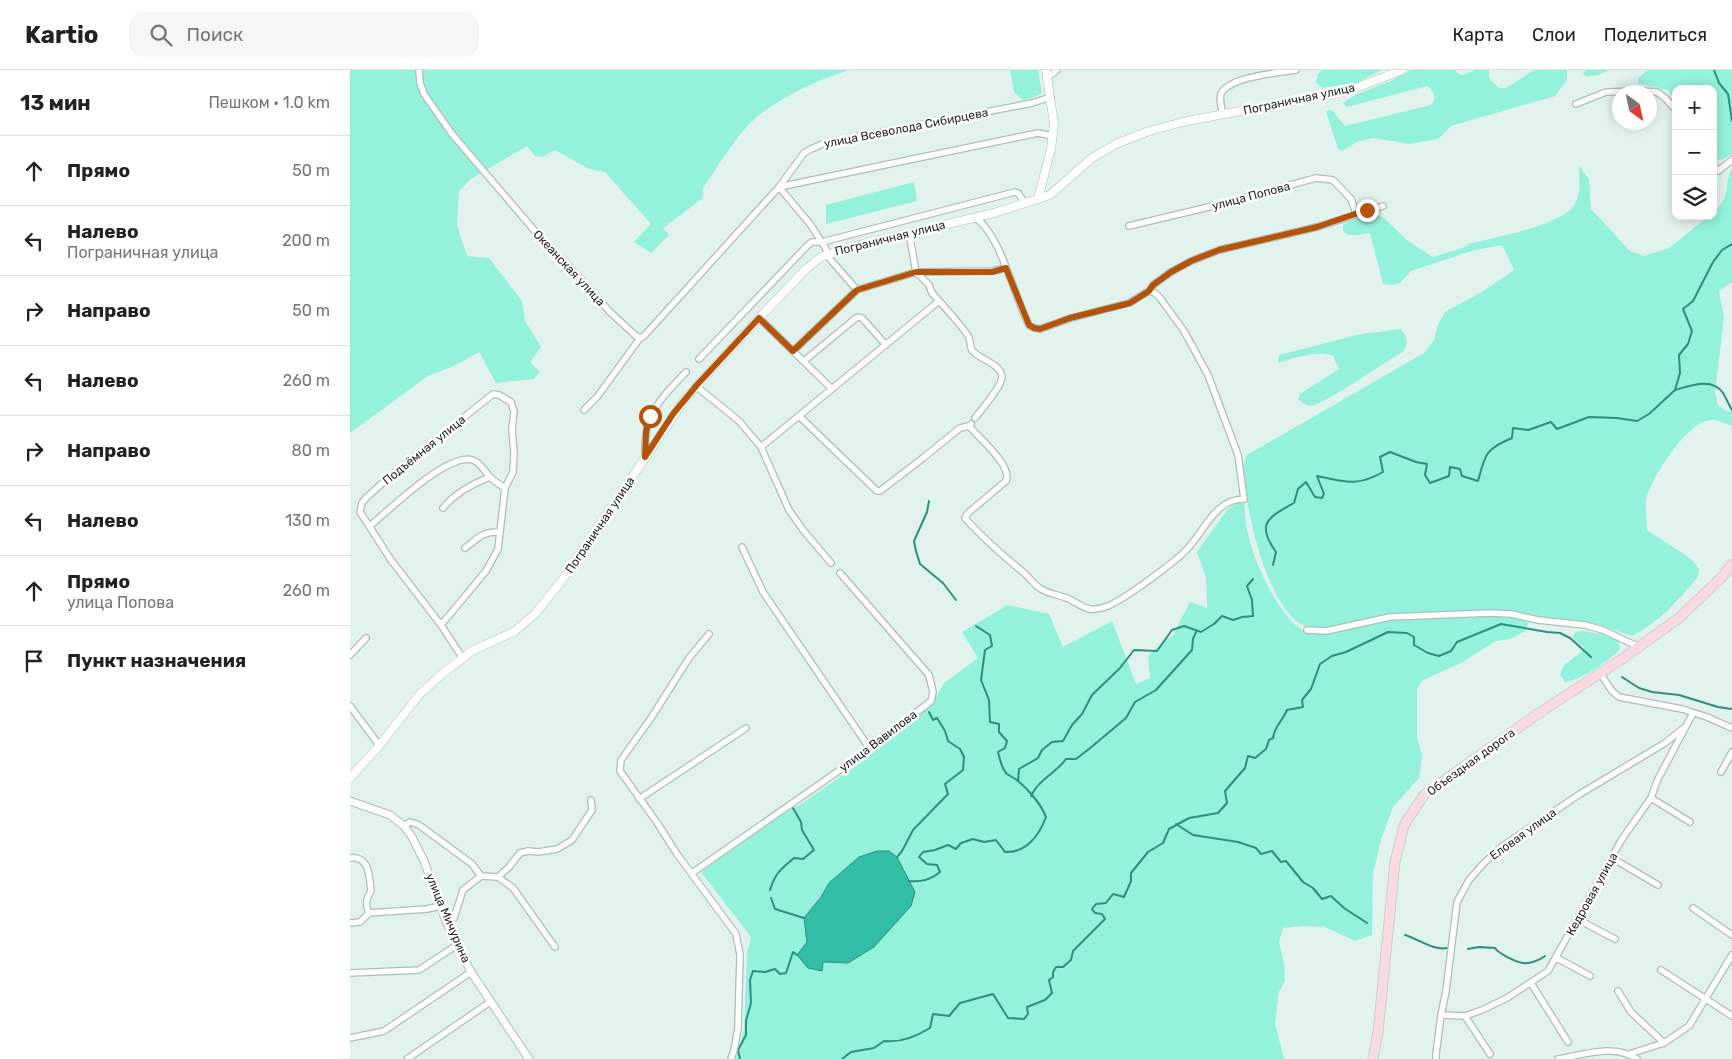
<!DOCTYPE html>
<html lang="ru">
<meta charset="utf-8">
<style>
:root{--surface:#fff;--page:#f6f6f6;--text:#202124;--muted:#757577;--line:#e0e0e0}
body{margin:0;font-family:Rubik,sans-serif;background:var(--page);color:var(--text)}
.controls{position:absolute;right:15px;top:15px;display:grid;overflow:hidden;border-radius:10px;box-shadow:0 2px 12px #0003}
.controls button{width:45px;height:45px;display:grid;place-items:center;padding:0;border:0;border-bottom:1px solid var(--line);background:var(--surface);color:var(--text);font:25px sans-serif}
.compass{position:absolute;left:1262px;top:15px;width:45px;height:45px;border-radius:50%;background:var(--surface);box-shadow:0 2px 12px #0003;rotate:147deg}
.stop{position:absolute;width:15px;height:15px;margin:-11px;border:4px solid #b45309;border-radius:50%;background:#fff}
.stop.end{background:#b45309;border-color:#fff;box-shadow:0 1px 5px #0008}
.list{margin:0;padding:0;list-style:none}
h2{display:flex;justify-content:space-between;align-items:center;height:65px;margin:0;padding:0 20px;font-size:21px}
h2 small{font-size:16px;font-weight:400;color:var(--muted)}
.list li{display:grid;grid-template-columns:32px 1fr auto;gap:15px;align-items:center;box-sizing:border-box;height:70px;padding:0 20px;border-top:1px solid var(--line)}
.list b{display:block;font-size:19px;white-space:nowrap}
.list p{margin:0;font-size:16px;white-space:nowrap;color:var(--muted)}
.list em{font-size:16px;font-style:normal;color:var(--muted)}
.icon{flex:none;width:28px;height:28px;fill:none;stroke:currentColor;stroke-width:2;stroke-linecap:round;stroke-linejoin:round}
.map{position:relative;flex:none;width:1382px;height:989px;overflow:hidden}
header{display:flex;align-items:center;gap:30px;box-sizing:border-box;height:70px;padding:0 25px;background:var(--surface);border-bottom:1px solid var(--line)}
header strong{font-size:24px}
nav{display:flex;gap:28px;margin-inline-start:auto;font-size:18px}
.search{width:350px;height:45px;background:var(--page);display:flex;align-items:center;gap:12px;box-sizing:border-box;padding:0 18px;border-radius:15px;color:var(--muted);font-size:19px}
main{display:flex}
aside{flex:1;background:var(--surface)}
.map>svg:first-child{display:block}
.green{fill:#94f1db;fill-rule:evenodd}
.water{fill:#31bea4;stroke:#2b907d}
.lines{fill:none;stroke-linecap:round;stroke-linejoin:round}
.stream{stroke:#2b907d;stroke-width:2}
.minor-casing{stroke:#adbeb9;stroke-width:8}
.tertiary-casing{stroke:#adbeb9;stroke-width:9}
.secondary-casing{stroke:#adbeb9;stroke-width:9}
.primary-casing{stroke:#cdcfce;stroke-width:11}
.minor{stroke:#fff;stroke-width:5.5}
.tertiary{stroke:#fff;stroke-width:7}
.secondary{stroke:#fff;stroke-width:8}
.primary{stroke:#fadbe2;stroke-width:9}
.route{stroke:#b45309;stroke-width:6}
.labels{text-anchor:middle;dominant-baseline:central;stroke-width:5;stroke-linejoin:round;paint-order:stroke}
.street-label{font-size:12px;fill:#1d2322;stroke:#fff}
</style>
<header>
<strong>Kartio</strong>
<div class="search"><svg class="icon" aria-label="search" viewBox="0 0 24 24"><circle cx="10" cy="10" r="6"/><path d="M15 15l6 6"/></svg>Поиск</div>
<nav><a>Карта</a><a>Слои</a><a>Поделиться</a></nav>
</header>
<main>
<aside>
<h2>13 мин<small>Пешком · 1.0 km</small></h2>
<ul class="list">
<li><svg class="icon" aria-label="ahead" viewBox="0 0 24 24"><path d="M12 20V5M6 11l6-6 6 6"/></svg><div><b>Прямо</b></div><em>50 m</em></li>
<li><svg class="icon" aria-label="left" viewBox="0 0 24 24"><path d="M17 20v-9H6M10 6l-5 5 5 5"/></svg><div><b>Налево</b><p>Пограничная улица</p></div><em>200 m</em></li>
<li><svg class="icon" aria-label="right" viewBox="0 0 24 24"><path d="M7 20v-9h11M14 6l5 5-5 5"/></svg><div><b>Направо</b></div><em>50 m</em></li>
<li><svg class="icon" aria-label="left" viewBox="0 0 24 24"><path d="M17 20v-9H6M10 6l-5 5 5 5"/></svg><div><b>Налево</b></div><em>260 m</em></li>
<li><svg class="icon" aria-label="right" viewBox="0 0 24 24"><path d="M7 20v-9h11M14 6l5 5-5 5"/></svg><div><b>Направо</b></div><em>80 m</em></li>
<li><svg class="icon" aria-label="left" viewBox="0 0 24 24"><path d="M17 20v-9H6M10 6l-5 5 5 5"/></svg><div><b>Налево</b></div><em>130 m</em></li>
<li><svg class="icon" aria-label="ahead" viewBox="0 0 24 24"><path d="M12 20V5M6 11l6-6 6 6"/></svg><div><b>Прямо</b><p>улица Попова</p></div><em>260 m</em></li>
<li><svg class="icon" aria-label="arrive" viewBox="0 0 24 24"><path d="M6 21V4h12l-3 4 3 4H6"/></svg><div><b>Пункт назначения</b></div></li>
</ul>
</aside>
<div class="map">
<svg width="1382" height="989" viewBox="0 0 1382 989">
<rect width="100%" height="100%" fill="#e2f3ee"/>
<!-- green -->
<path class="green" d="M0,0H500C466,10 416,33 393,61C379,78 366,99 353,118V128L313,158L319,165L301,183L284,172L301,154L255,102L239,99L205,80L193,87L185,86L177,76L121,109L109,121L107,155L117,186L139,188L172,231L175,251L191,277L180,292L190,302L183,309L146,313L129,282L104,296L78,306L0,363Z
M660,0H688L692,23L682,28L673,30L664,22Z
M972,0H1032L1006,13L972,18L966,12L968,4Z
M1061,0H1105L1107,3L1113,5L1125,0H1139V8L1149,18H1156L1184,0H1217V10L1205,26L1101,56L1088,69L1060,74L1023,68L1007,72L992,81L988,79L976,42L978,40H982L995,56L1081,35C1086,28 1085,21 1077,16L997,37L993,33L1005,25L1043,10Z
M1237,0H1259C1252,4 1244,7 1235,6L1233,3Z
M1298,0H1382V84C1377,88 1369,92 1363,89V19H1326V32L1318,20L1288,13V8Z
M1229,96L1239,109L1241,139L1280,181L1294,186L1319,178L1359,146H1363V143C1382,126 1373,116 1382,98V212L1369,221L1374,247L1365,323L1368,335L1378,342L1382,340V356C1376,354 1366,349 1360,350C1336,353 1299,410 1296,432C1295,441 1297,451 1297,460L1341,489L1349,499L1348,507C1328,530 1310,552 1282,566L1259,558L1234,551L1202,550L1161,542H1067L1046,544L970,558C961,558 952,556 945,550C916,523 899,453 895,415C894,404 891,395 897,385L1074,283L1084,270L1088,255L1095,242L1132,222L1164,200L1152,175L1125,180L1061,201L1050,213L1043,215L1033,214L1020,163C1011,164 1000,168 993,161V155L999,151L1027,145L1034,148L1058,171L1083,187L1115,177L1118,174C1142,168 1214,155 1225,134C1231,123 1229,108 1229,96Z
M564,112L567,131L476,154V135Z
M1050,259C1058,266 1058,271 1054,281C1038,290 974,335 961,336C956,336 952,332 948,329L950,324L989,299L983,286C966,280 945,288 928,293L929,285L1011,264Z
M894,429C895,439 895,450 897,459C901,486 930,552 957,562C969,567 982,562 994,559C1008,556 1024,551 1039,550C1068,547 1097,547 1126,545C1139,545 1170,545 1178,553L1176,561L1160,569L1146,571L1111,593L1073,610L1067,619V668L1072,684L1069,708L1043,737L1031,770L1023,804L1022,865L1005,871L975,857L953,856L933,858L929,871L934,894L935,911L929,922L925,953L934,989H386L394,960L397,884L401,867L351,802L429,746L451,734L513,691L583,633L594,613L628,588L612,562L658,535L699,544L713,577L762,551L786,614L800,608L798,586L823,565L840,532L857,538L856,507L847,482L877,440ZM547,787L565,822L498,893L473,892L471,901L447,885L457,872L454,848L471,827L479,813Z
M1232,561L1251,564L1268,571L1270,579C1261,590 1230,611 1215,612L1210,605L1214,595L1234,580L1233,576L1225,571L1223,567L1225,562Z"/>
<!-- water -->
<path class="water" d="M527,781H539L547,787L565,822L561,836L524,877L498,893L473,892L472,901L458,898L447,885L457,872L454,848L471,827L479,813L509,787Z"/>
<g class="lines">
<!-- stream -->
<path class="stream" d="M1364,0L1369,13L1378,24L1382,51
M1325,320C1340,316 1362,307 1373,323C1376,328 1379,335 1382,340
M579,431L577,442L564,471L566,481L570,494L593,513L606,530
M923,495L926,482C905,453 919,447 944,433L948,419L956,412L965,427L972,428L974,424L967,406C995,412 1007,417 1033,402L1030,387L1040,382L1066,392L1077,394L1075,405L1080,413L1099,406L1100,397L1110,399L1112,406L1128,411C1135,385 1135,379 1162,368L1163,358L1178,360L1201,352L1207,359L1239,347L1267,348L1287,351L1299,344L1325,320L1330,303L1329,285L1338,274L1342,261L1333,239L1343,231L1363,192L1372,180L1382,174
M1272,607L1289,618L1302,622L1329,625L1368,637L1382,639
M668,711L669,699L688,688L692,680L702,672L713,671L722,655L732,644L742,625L770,598L784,580L807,581L822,560L834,556L851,562L864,554L872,546L883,550L892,547L903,546L902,530L897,516L903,509
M681,726C688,710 706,703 716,689H726L739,679L776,648L785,632L806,620L842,580L843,569L846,562
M826,754L843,765L888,772L906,778L911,784L922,781L931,792L936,791L953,812L963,818L972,829L981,826L994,838L1017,853
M547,787L552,781L563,760L598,724L595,714L613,700L614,687L610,679L598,671L595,661L587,648L583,650L579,642
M559,811C572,812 580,810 590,802L587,795L577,794L569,787L573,782L585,780L598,775L606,779L611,773L623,769L634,772L646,770L655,782C676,783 689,766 696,747C691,734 678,719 667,710C664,708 660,706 657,704C651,698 650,689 648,682L655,678L657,671L649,662V654L640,652L639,630L631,610L635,580L642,576L640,565L626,556
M420,820C426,802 430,800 444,788L453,789L464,780L452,760L451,752L443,738
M421,828L425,839L454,848
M1055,865C1068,869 1084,881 1097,878
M1118,879L1129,877L1145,878C1149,884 1166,892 1173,893C1180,894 1190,890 1195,886
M390,989L388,980L396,965V951L401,933L400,910L403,901L415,902L425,899L430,904L436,903L443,882L447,885
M492,989L501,982L524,978L534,971C550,973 567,966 580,958L583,944L599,946L610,933L643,924L658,948L674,949L678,944L677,937L695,930L702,923L699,910L703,907V902L706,897H713L721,890L723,881L755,849L752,844L745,843L742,839L746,834L756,833L763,824L774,827L781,811V803L798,782L813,773L819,759L839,748L868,743L877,733L875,721L895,698L898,686L905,688L916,679L919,670L923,668C925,655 932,652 937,640L953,637L952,630L961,619L970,594L982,586L996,582L1038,562L1057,563L1064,567V575L1078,583L1089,586L1101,581L1107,572L1151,554L1197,562L1210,563L1220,568L1241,587"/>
<!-- minor casing -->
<g class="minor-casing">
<path id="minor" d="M69,0L70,13L74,24L102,64L196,174L217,194L260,242L286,266L290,268L294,266L429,117L454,83L461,79L475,73L682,33L701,27
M697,8L707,0
M1226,34L1256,22L1292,21L1307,22L1315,28L1326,40
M873,45C872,39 868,27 872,22C883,6 928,3 946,0
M1363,94L1368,101L1382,90
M626,148C651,166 664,226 679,255L684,258L690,259L721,248L779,233L799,221L803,215L821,202L841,191L869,180L967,157L1033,136
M779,156L863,136L966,108L983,110L1001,129L1006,143
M559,163L566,202L579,215L582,223C589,231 617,261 619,268C622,276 618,278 626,284C634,290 651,296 652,306C653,315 631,340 625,348
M507,220L480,189L475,177L460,154L429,117L688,63L703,66
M409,248L482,319
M443,281L507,220L566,202L642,201L656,198
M349,289L458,175L462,172H472L665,122L668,123L675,133
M454,291L506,248L509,247L512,248L536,275
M346,316L389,351L411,377L439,440L453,460L481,493
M234,340L247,327L290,268
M449,346L527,421H530L573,388L610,358L619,356L621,354
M619,356C628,367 663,396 656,411L618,443L615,448C633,469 654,486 674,503C680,508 684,515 691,519C699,524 710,525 719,529C725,532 733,538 740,539C744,540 751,538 755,537C770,533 828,490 839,477C855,459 866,429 894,429L888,385L858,305L834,261L810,228L805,223L799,221
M411,377L589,231
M295,387C295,380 295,371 296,364C298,339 320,319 336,302
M93,438C105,423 122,414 140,407
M20,456C39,440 98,382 123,390C131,393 134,401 140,407C144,411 150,415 155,418
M392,477L413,522L520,679
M115,478C128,468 133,461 150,462
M91,555L136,501L148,479L155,418L163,402L164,383L162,359L164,342L161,332L149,325L143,324L38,408L16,428L12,433L10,442L41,490L91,555L112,587
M957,560L976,561L1040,547L1140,543L1161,544L1188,550L1235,555L1253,560L1289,577
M359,564L339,588L301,648L271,690L270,701L308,754L327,784L386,864L390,885L388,958L384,980L381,989
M0,585L16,568
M1250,603L1262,621L1269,627L1332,639L1357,647L1382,658
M0,636L29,675
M1371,702L1382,682
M1301,728L1340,752
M289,729L396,658
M54,756L60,752L69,755L122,794L131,806
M0,788C20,786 19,806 21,821C16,829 15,835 19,843
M1262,788L1308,815
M342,803L520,679L581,631L583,622L579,605L490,503
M148,807L159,797L170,783L178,781L188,782L207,779L222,770L242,740L241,730
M1343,838L1382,865
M1227,849L1265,869
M0,853L10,852L19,843L77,839L90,836
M97,854L104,848L113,820L131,806L148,807L163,818L205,877
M1207,888L1240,906
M1311,900L1382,946
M0,903L69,900L107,875
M1181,913L1218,972
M1268,921L1281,942L1314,973
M1091,945L1115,946L1132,940L1157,928L1198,901L1272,769L1301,728L1307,711L1343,643
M1115,946L1140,984
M0,968L34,961L121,902
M1279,984L1314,973L1339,956L1382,885
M57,989L140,932
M1086,989V984L1091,945L1096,921L1107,832L1119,810L1134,793L1154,775L1230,724L1315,673L1335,657
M1208,989C1233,985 1264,973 1287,989"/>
</g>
<!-- tertiary casing -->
<g class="tertiary-casing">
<path id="tertiary" d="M0,731L40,745L54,756L62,767L74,791L97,854L121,902L179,989"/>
</g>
<!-- secondary casing -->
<g class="secondary-casing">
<path id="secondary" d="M688,129L701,79L704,54L696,0
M0,708L29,676L69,625L93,603L122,581L165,561L185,544L213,509L335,329L409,248L456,199L471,187L497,178L644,143L700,125L742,88L766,74L799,61L837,51L998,21L1052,0"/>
</g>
<!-- primary casing -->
<g class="primary-casing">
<path id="primary" d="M1023,989L1028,962L1045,792L1054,755L1074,725L1186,645L1269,591L1329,548L1371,508L1382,494"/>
</g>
<!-- minor -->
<use href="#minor" class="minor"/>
<!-- tertiary -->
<use href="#tertiary" class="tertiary"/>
<!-- secondary -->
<use href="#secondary" class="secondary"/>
<!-- primary -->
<use href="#primary" class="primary"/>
</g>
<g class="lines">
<!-- route -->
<path class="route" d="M300,346L296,362L295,387L323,344L346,316L409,248L443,281L507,220L566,202H642L656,198L679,255L684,258L690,259L720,248L780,233L799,221L803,215L821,202L841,191L869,180L967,157L1017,140"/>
</g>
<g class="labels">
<!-- street labels -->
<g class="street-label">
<text transform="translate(949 29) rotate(-12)">Пограничная улица</text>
<text transform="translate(556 58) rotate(-11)">улица Всеволода Сибирцева</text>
<text transform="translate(901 126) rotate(-15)">улица Попова</text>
<text transform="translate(540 168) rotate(-14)">Пограничная улица</text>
<text transform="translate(219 198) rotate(47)">Океанская улица</text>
<text transform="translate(74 380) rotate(-39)">Подъёмная улица</text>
<text transform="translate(250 455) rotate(-56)">Пограничная улица</text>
<text transform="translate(528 671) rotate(-37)">улица Вавилова</text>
<text transform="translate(1121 692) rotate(-36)">Объездная дорога</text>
<text transform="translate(1173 764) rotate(-36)">Еловая улица</text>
<text transform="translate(1242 824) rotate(-61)">Кедровая улица</text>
<text transform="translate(98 848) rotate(67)">улица Мичурина</text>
</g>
</g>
</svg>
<div class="controls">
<button>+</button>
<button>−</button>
<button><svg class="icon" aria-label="layers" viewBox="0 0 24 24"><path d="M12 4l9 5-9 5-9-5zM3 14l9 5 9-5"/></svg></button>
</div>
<svg class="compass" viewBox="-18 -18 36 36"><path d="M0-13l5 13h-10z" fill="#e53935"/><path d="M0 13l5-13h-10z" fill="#757577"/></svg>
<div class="stop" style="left:300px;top:346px"></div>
<div class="stop end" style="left:1017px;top:140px"></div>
</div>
</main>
